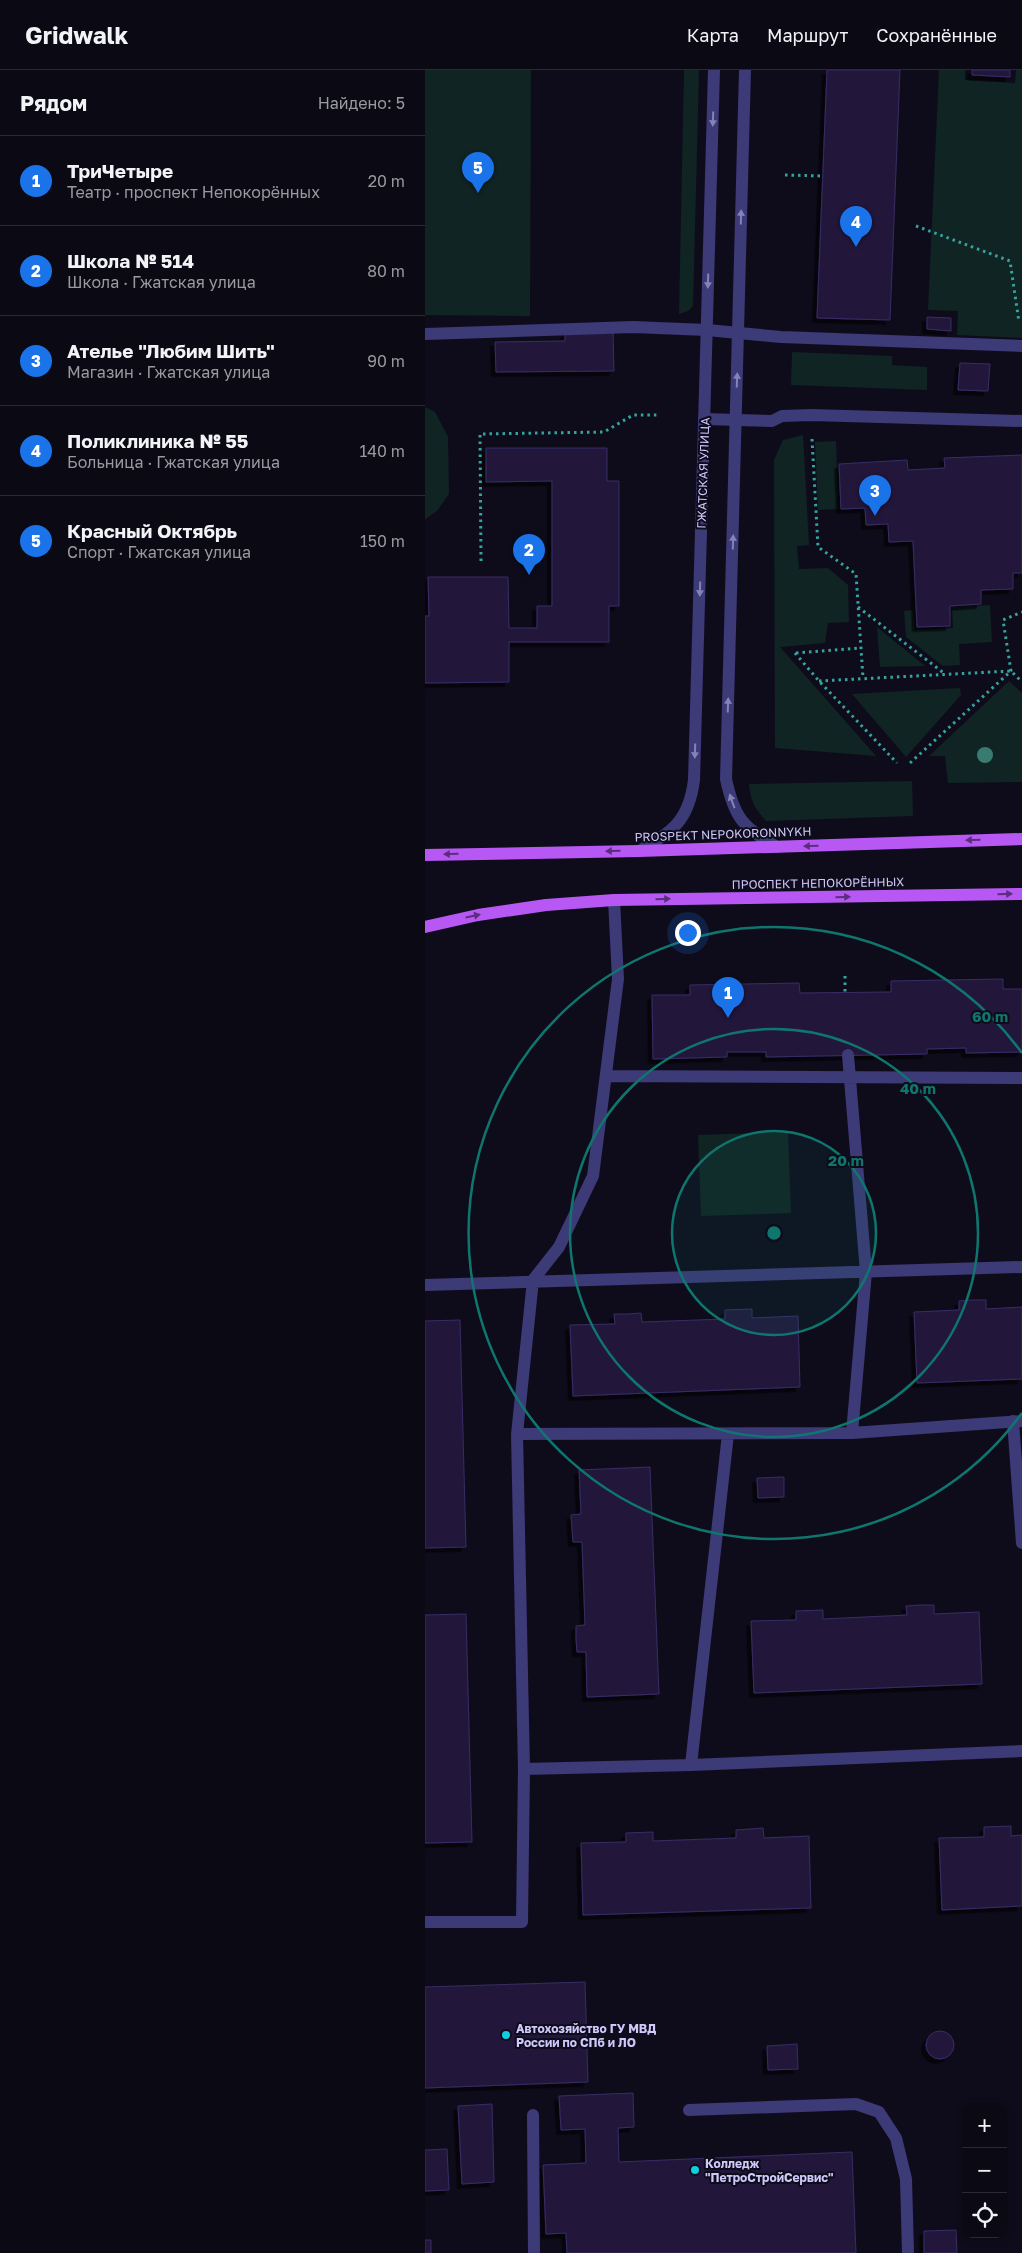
<!DOCTYPE html>
<html lang="ru">
<meta charset="utf-8">
<style>
:root{--surface:#0a0914;--page:#13121d;--text:#f1f3f6;--muted:#999aa0;--line:#2a2a34;--accent:#1a73e8}
body{margin:0;font-family:"Golos Text",sans-serif;background:var(--page);color:var(--text)}
.controls{position:absolute;right:15px;bottom:15px;display:grid;overflow:hidden;border-radius:10px;box-shadow:0 2px 8px #0003}
.controls button{width:45px;height:45px;display:grid;place-items:center;padding:0;border:0;border-bottom:1px solid var(--line);background:var(--surface);color:var(--text);font:25px sans-serif}
.you{position:absolute;left:262px;top:862px;width:18px;height:18px;margin:-12px;border:4px solid #fff;border-radius:50%;background:#1a73e8;box-shadow:0 0 0 8px #1a73e833}
.badge{display:grid;place-items:center;width:32px;height:32px;border-radius:50%;background:var(--accent);color:#fff;font-size:16px;font-weight:700}
.pin{position:absolute;translate:-50% -41px;filter:drop-shadow(0 1px 2px #0008)}
.pin::after{content:'';position:absolute;top:26px;width:18px;height:15px;background:inherit;clip-path:polygon(0 0,100% 0,50% 100%)}
.list{margin:0;padding:0;list-style:none}
h2{display:flex;justify-content:space-between;align-items:center;height:65px;margin:0;padding:0 20px;font-size:21px}
h2 small{font-size:16px;font-weight:400;color:var(--muted)}
.list li{display:grid;grid-template-columns:32px 1fr auto;gap:15px;align-items:center;box-sizing:border-box;height:90px;padding:0 20px;border-top:1px solid var(--line)}
.list b{display:block;font-size:19px;white-space:nowrap}
.list p{margin:0;font-size:16px;white-space:nowrap;color:var(--muted)}
.list em{font-size:16px;font-style:normal;color:var(--muted)}
.icon{flex:none;width:28px;height:28px;fill:none;stroke:currentColor;stroke-width:2;stroke-linecap:round;stroke-linejoin:round}
.map{position:relative;flex:none;width:597px;height:2183px;overflow:hidden}
header{display:flex;align-items:center;gap:30px;box-sizing:border-box;height:70px;padding:0 25px;background:var(--surface);border-bottom:1px solid var(--line)}
header strong{font-size:24px}
nav{display:flex;gap:28px;margin-inline-start:auto;font-size:18px}
main{display:flex}
aside{flex:1;background:var(--surface)}
.map>svg:first-child{display:block}
.green{fill:#102423}
.building{fill:#20193a;stroke:#382d65;filter:url(#shadow)}
.lines{fill:none;stroke-linecap:round;stroke-linejoin:round}
.path{stroke:#34a49d;stroke-width:3;stroke-dasharray:2.5 4;stroke-linecap:butt}
.lane{stroke:#3c3a77;stroke-width:12}
.street{stroke:#3c3a77;stroke-width:12}
.primary{stroke:#b858f4;stroke-width:12}
.tree{fill:#397b70}
.oneway{fill:#8682b9}
.oneway2{fill:#5a2e7d}
.ring{fill:none;stroke:#0f766e;stroke-width:2.5}
.poi-dot{fill:#0fcee2;stroke:#0e0c1b;stroke-width:2}
.labels{text-anchor:middle;dominant-baseline:central;stroke-width:4;stroke-linejoin:round;paint-order:stroke}
.street-label{font-size:12px;fill:#cfc9fb;stroke:#0e0c1b}
.poi-label{font-size:12px;font-weight:bold;fill:#cfc9fb;stroke:#0e0c1b;text-anchor:start}
.centre{fill:#0f766e;stroke:#0e0c1b;stroke-width:2.5}
.ring-label{font-size:15px;text-anchor:middle;font-weight:bold;fill:#0f766e;stroke:#0e0c1b;stroke-width:4;stroke-linejoin:round;paint-order:stroke}
</style>
<header>
<strong>Gridwalk</strong>
<nav><a>Карта</a><a>Маршрут</a><a>Сохранённые</a></nav>
</header>
<main>
<aside>
<h2>Рядом<small>Найдено: 5</small></h2>
<ul class="list">
<li><span class="badge">1</span><div><b>ТриЧетыре</b><p>Театр · проспект Непокорённых</p></div><em>20 m</em></li>
<li><span class="badge">2</span><div><b>Школа № 514</b><p>Школа · Гжатская улица</p></div><em>80 m</em></li>
<li><span class="badge">3</span><div><b>Ателье &quot;Любим Шить&quot;</b><p>Магазин · Гжатская улица</p></div><em>90 m</em></li>
<li><span class="badge">4</span><div><b>Поликлиника № 55</b><p>Больница · Гжатская улица</p></div><em>140 m</em></li>
<li><span class="badge">5</span><div><b>Красный Октябрь</b><p>Спорт · Гжатская улица</p></div><em>150 m</em></li>
</ul>
</aside>
<div class="map">
<svg width="597" height="2183" viewBox="0 0 597 2183">
<defs>
<filter id="shadow"><feDropShadow dx="-4.5" dy="4.5" stdDeviation="0" flood-color="#0009"/></filter>
</defs>
<rect width="100%" height="100%" fill="#0e0c1b"/>
<!-- green -->
<path class="green" d="M0,0H106L105,246L0,245Z
M259,0H274L268,236L263,241L254,244Z
M514,0H540V10L590,13L591,0H597V268L532,265L533,241L503,240Z
M367,282L467,286V295L502,297V320L366,315Z
M0,337L10,342L23,367L24,424L12,441L0,449Z
M378,365L384,475L372,476L374,499L403,498L423,515L424,552L403,553L400,573L355,577L451,686L350,678L349,390L358,370Z
M411,371L413,439L393,440L390,372Z
M565,535L567,572L534,574L535,595L518,596L481,567L479,541L488,540L490,560L528,558L527,537Z
M452,557L500,596L455,597Z
M584,611L597,623V712L523,713L520,686H504Z
M535,618L536,625L481,687L427,624Z
M487,711L488,746L341,751C330,739 325,730 324,714Z
M363,1062L366,1143L276,1146L273,1065Z"/>
<!-- building -->
<path class="building" d="M402,0H475L465,250L392,248Z
M547,0H585V7L547,5Z
M502,247L526,248V261L502,259Z
M188,262L189,301L71,302L70,272L140,271V263Z
M535,293L565,294L563,321L533,320Z
M61,378H182V411H194V536H184V572H84V612L0,613V546H4L3,507H83L84,558H112V536H127V411L61,412Z
M597,385V503H588V519L556,520V534L525,536V556L492,557L488,471L464,472L463,454L441,455L440,438L416,439L414,394L482,390L483,400L520,398L519,388Z
M578,909V919H597V982L541,983V978L502,979V984L341,987V982H302V987L228,989L227,925H265V915L374,913L375,923L466,922V911Z
M547,1230H561V1239L597,1237V1309L492,1313L489,1242L534,1240V1231Z
M327,1239V1248L373,1246L375,1317L148,1326L145,1255L190,1254L189,1244H203L216,1243L217,1252L300,1249V1240Z
M35,1250L41,1477L0,1478V1251Z
M225,1397L234,1624L162,1627L161,1582H152L151,1569V1556L160,1555L157,1472H148L146,1445L156,1444L154,1400Z
M359,1407V1427L333,1428L332,1408Z
M495,1535H509V1544L554,1542L557,1614L329,1623L326,1551L371,1550V1541L398,1540V1549L482,1545L481,1536Z
M41,1544L47,1772L0,1773V1545Z
M586,1756V1766L597,1765V1836L517,1840L514,1768L559,1767V1757Z
M338,1758L339,1768L384,1766L386,1838L158,1845L156,1773L201,1772V1763L228,1762V1771L311,1768V1760Z
M160,1912L163,2012L0,2018V1917Z
M501 1975a14 14 0 1 1 28 0a14 14 0 1 1-28 0Z
M372,1974L373,1999L343,2000L342,1976Z
M208,2023L209,2057L193,2058L194,2092L427,2082L431,2183H142L141,2163L121,2164L118,2095L161,2093L160,2059L136,2060L134,2026Z
M67,2034L69,2112L37,2114L33,2036Z
M22,2079L24,2120L0,2121V2080Z
M531,2160L532,2183H499V2161Z
M0,2170H6V2183H0Z"/>
<g class="lines">
<!-- path -->
<path class="path" d="M360,105L398,106
M491,156L585,191L594,252
M387,369L393,477L431,504L438,608
M56,491L55,364L179,362L208,345H232
M433,537L520,604
M370,583L394,611L472,693
M371,583L436,578
M394,611L586,601L597,612
M485,693L586,601L578,550L597,542
M420,906V922"/>
<!-- lane -->
<path class="lane" d="M0,264L208,257L282,260L356,267L597,276
M279,349L347,351L357,346L386,345L597,351
M423,985L441,1202L427,1363
M181,1006L597,1008
M0,1215L597,1197
M588,1351L597,1473
M92,1364L427,1363L597,1351
M266,1695L303,1364
M99,1699L266,1695L597,1681
M0,1852H97L99,1699L92,1364L108,1210L134,1177L168,1106L193,909L189,830
M264,2040L431,2034L454,2042L471,2068L481,2109L483,2183
M108,2045L109,2183"/>
<!-- street -->
<path class="street" d="M320,0L301,709C309,747 318,758 352,777
M214,781C248,762 264,750 269,710L289,0"/>
<!-- primary -->
<path class="primary" d="M0,785L214,781L597,769
M0,857L53,845L121,835L189,830L597,824"/>
</g>
<!-- trees -->
<circle class="tree" cx="560" cy="685" r="8"/>
<!-- one-way arrows -->
<defs><path id="oneway-solid" d="M-6-.8H1V-3.2L6.5 0L1 3.2V.8H-6Z" transform="scale(1.25)"/></defs>
<g class="oneway">
<use href="#oneway-solid" transform="translate(288 49) rotate(92)"/>
<use href="#oneway-solid" transform="translate(316 147) rotate(-88)"/>
<use href="#oneway-solid" transform="translate(283 211) rotate(92)"/>
<use href="#oneway-solid" transform="translate(312 310) rotate(-88)"/>
<use href="#oneway-solid" transform="translate(308 472) rotate(-88)"/>
<use href="#oneway-solid" transform="translate(275 519) rotate(92)"/>
<use href="#oneway-solid" transform="translate(303 635) rotate(-88)"/>
<use href="#oneway-solid" transform="translate(270 681) rotate(92)"/>
<use href="#oneway-solid" transform="translate(307 731) rotate(-110)"/>
</g>
<g class="oneway2">
<use href="#oneway-solid" transform="translate(548 770) rotate(178)"/>
<use href="#oneway-solid" transform="translate(386 776) rotate(178)"/>
<use href="#oneway-solid" transform="translate(188 781) rotate(179)"/>
<use href="#oneway-solid" transform="translate(26 784) rotate(179)"/>
<use href="#oneway-solid" transform="translate(580 824) rotate(-1)"/>
<use href="#oneway-solid" transform="translate(418 827) rotate(-1)"/>
<use href="#oneway-solid" transform="translate(238 829) rotate(-1)"/>
<use href="#oneway-solid" transform="translate(48 846) rotate(-12)"/>
</g>
<!-- distance rings -->
<circle cx="349" cy="1163" r="102" fill="#0f766e" fill-opacity=".12"/>
<g class="ring">
<circle cx="349" cy="1163" r="102"/>
<circle cx="349" cy="1163" r="204"/>
<path d="M597 1343A306 306 0 1 1 597 983"/>
</g>
<!-- markers -->
<g class="poi-dot">
<circle cx="81" cy="1965" r="5"/>
<circle cx="270" cy="2100" r="5"/>
</g>
<g class="labels">
<!-- street labels -->
<g class="street-label">
<text transform="translate(278 403) rotate(-88)">ГЖАТСКАЯ УЛИЦА</text>
<text transform="translate(298 764) rotate(-2)">PROSPEKT NEPOKORONNYKH</text>
<text transform="translate(393 813) rotate(-1)">ПРОСПЕКТ НЕПОКОРЁННЫХ</text>
</g>
<!-- poi labels -->
<g class="poi-label">
<text x="91" y="1958">Автохозяйство ГУ МВД<tspan x="91" dy="14">России по СПб и ЛО</tspan></text>
<text x="280" y="2093">Колледж<tspan x="280" dy="14">"ПетроСтройСервис"</tspan></text>
</g>
</g>
<circle cx="349" cy="1163" r="8" class="centre"/>
<g class="ring-label">
<text x="565" y="952">60 m</text>
<text x="493" y="1024">40 m</text>
<text x="421" y="1096">20 m</text>
</g>
</svg>
<div class="controls">
<button>+</button>
<button>−</button>
<button><svg class="icon" aria-label="locate" viewBox="0 0 24 24"><circle cx="12" cy="12" r="6"/><path d="M12 2v4M12 18v4M2 12h4M18 12h4"/></svg></button>
</div>
<div class="you"></div>
<div class="pin badge" style="left:303px;top:948px">1</div>
<div class="pin badge" style="left:104px;top:505px">2</div>
<div class="pin badge" style="left:450px;top:446px">3</div>
<div class="pin badge" style="left:431px;top:177px">4</div>
<div class="pin badge" style="left:53px;top:123px">5</div>
</div>
</main>
